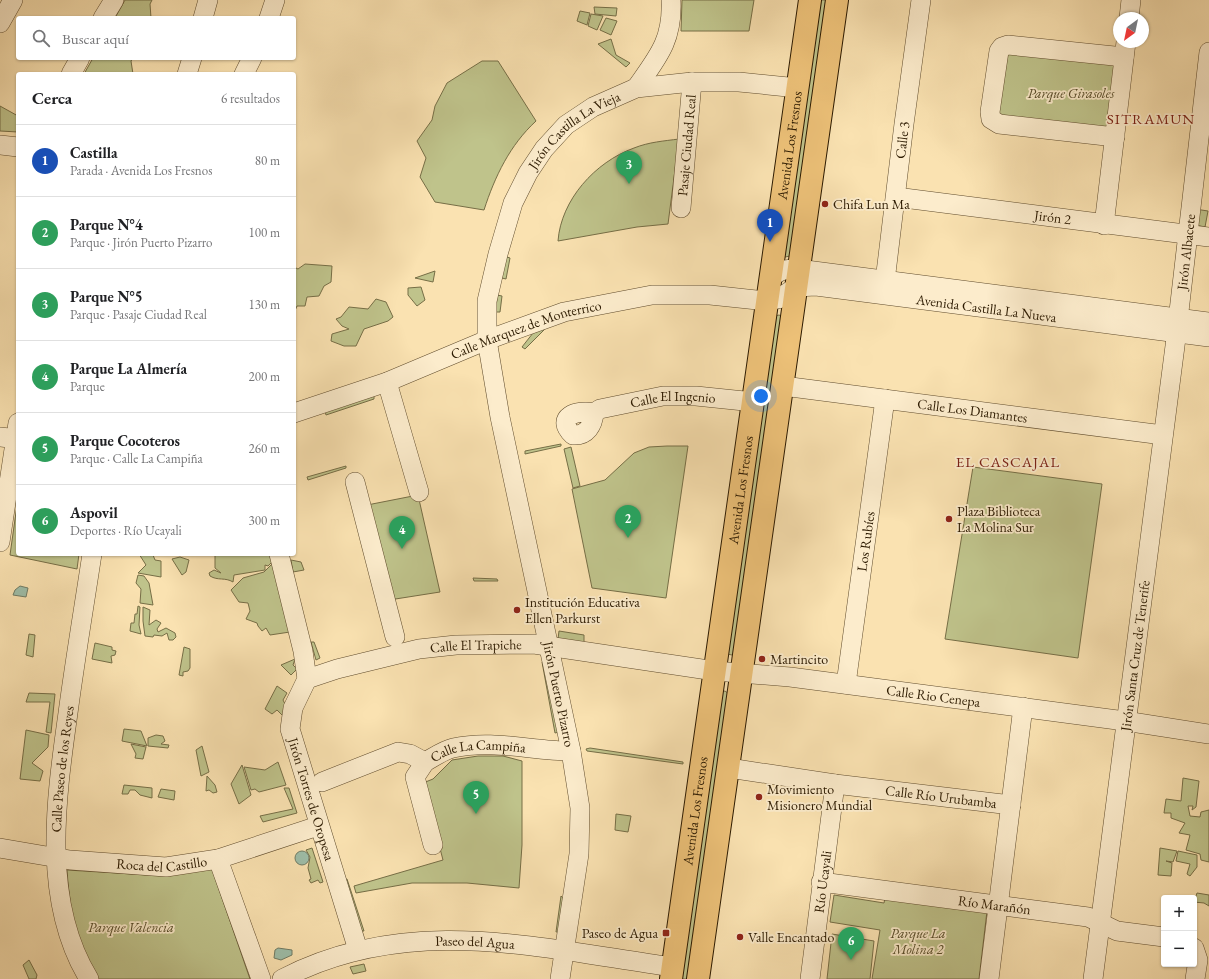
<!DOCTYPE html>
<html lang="es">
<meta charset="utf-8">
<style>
:root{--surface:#fff;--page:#f2f2f2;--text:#202124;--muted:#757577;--line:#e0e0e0;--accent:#8f2418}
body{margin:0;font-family:"EB Garamond",serif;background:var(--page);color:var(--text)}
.controls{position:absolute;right:12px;bottom:12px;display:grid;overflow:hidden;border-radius:4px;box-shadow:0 1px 3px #0004}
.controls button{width:36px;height:36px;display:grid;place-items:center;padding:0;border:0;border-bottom:1px solid var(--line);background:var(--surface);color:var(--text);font:20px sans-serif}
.compass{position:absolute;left:1113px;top:12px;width:36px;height:36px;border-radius:50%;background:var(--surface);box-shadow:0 1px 3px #0004;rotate:213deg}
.you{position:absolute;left:761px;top:396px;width:14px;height:14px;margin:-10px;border:3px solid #fff;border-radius:50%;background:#1a73e8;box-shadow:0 0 0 6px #1a73e833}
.badge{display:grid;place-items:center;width:26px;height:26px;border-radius:50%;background:var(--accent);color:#fff;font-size:13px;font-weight:700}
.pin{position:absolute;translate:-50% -33px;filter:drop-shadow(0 1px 2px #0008)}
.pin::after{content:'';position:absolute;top:21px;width:14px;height:12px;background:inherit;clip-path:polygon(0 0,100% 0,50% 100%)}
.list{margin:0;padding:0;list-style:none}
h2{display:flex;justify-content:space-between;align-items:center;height:52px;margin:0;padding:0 16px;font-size:17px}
h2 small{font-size:13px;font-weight:400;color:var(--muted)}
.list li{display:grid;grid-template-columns:26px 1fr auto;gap:12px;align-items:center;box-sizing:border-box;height:72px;padding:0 16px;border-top:1px solid var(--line)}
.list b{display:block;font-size:15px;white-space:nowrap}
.list p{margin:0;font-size:13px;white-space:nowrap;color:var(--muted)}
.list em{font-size:13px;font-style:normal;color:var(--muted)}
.icon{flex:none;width:22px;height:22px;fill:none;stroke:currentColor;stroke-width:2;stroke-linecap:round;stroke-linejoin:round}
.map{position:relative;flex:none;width:1209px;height:979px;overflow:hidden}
.search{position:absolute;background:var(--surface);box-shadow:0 1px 3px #0004;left:16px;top:16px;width:280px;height:44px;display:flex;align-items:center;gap:10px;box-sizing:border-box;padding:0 14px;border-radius:4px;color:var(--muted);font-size:15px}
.panel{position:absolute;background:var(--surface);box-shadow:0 1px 3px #0004;left:16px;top:72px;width:280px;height:484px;border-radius:4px}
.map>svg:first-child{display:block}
.green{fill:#bfc38b;stroke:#766e46}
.water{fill:#9ebea9;stroke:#707c66}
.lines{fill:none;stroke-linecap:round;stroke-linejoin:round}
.minor-casing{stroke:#604c2d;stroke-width:20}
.major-casing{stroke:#2c1a01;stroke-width:24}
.minor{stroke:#fceccc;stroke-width:19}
.major{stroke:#edc178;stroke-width:22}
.poi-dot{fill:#8f2418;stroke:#fceccc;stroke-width:1.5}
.labels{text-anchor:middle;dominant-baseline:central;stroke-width:3.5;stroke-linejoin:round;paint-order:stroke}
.park-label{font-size:14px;font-style:italic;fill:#584d2a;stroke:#fceccc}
.street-label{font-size:14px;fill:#2c1a01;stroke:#fceccc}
.poi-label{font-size:14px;fill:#2c1a01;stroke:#fceccc;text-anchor:start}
.neighbourhood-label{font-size:15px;letter-spacing:1px;fill:#7a1f14;stroke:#fceccc}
</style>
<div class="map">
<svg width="1209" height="979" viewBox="0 0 1209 979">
<rect width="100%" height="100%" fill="#fae2b1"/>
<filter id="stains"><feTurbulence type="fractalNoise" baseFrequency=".005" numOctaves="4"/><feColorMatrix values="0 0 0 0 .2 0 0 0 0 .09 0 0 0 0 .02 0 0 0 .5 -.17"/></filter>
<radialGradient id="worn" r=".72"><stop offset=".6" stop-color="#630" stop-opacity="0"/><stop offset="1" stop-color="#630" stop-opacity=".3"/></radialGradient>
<!-- green -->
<path class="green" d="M125,0H152L150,4L151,18H115Z
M682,0H754L749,31H681Z
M817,0H830L794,255L781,258Z
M594,7L617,8L616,16L595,14Z
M580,11L590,13L587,25L577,21Z
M591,14L603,16L597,30L588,26Z
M606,18L617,21L611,35L600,30Z
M611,39L616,55L630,63L626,67L598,44Z
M1008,52L1119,62L1107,131L998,115Z
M93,58H133L131,61L133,74H84Z
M482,61H498L536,121C510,145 495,176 484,210L435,202L420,177L426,158L417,141L432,120L435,106L447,83Z
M0,106L18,116V132L0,131Z
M679,139L668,224L637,227L558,241C561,200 595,162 634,148C649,142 664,141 679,139Z
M1195,209L1208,211L1205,227L1196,225Z
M504,256L510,258L506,279L502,278Z
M305,264L332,266L331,282L324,286L319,296L307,297L305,306H297L294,313V267L298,269Z
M435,271L433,282L415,278Z
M421,287L425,300L417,306L408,295V288Z
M497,295L502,296L500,312H496Z
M376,299L386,302L393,317L388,321L364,329L356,346H344L331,341L332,334L349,329L342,326L336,319L341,317L349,307L368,309Z
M779,315L784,317L737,653L732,655L727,654L775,316Z
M546,328L525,349L522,347L533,333Z
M374,396V399L326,415L325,411Z
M561,444V446L525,454V451Z
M667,446H688L666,598L592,588L572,489L605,480L634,453L649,447Z
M571,447L580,486L573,488L564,449Z
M346,466V468L308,480L307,477Z
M973,467L1102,484L1078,658L945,639Z
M418,495L440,592L389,600L362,506Z
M18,498V554H79L77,569L10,555Z
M139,554L153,555L155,560L161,561V577L138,573L146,565Z
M215,554H272L273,561L268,566L265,565V570L234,575L233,582C225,577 218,581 210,576L209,573L214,570L221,573L215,568Z
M180,557L189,560L186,572L182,575L172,559Z
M291,560L301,562L304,570L293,572Z
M275,561L290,632L270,635L266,628L262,631L258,626L257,623L246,619L250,611L248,603L239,602L231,590L243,578L264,572Z
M138,575L144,576L149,583L153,605L140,603L141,589L136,583Z
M473,578L497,579L498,581H474Z
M138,606L140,607L139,625L141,634L130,631L131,623H134L135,614H137Z
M143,607L150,610L149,625L156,620L161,623L157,629L158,632L166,628L175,633L176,637L173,640H169L167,633L162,636L154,635L153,637L145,636L143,621Z
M559,631L584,635V643L558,639Z
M29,634L35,635L33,657L26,655Z
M311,642H314L320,658L316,660Z
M95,643L112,647V650L116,651L115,655L111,656L112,663L92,659Z
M184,647L190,649V668L188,671L183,672V676L179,675Z
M295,659L293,665L297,669L291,675L281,665Z
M542,662H545L559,732L555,733Z
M277,686L287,693L283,700L286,706L283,716L277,710L272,714L265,709Z
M725,691L729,694L692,979H677L721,692Z
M29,693L55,694L51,733L46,732L50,702H26Z
M124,729L141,731L147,746L122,741Z
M26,730L49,735L48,747L32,763L43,771L40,781L20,779Z
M156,735L163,736L165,741L161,744L169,745L168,748L148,746V738Z
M131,744L146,747L143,759L135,758L136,754Z
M202,746L209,772L201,776L196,750Z
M590,748L683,762V764L587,751L586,749Z
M478,756H503L522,761V845L519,888L467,883H412L356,893L354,886L443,860L423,783L433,779L452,760Z
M278,762L286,785L259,792L255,789L251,790L244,767L265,770Z
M242,765L251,795L239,804L231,784Z
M207,776L215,785L217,792L213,793L209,790L206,791Z
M1183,778L1199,781L1196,807L1192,810L1193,806H1188L1190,816L1200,817L1201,812L1209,810V862L1201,860L1200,854L1186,850L1190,835L1179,833L1185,823L1171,818V813H1164L1166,799L1181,801Z
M124,785L152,788V798L140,795L135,790H130L128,794H122Z
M284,788H289L297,813L263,822L260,816L293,809Z
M161,789L175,791L174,800L158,797Z
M616,814L631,816L628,832L615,830Z
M312,848L323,882L320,883L318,880L311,883L309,880L311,879L308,868L310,857L306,850Z
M1160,848L1177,851L1173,862L1166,861L1172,863L1171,876L1158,875Z
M1178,851L1197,855V867L1190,876L1187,874L1190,864L1176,861Z
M211,866L250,979H99C95,972 89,966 86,958C73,931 69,900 67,870L165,876Z
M347,879L364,931H360L343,880Z
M1197,893L1209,895V906L1204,903L1194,902Z
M834,895L884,903L885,898L987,911L979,979H872L880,930L830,922Z
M561,896L563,898L559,932H556Z
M832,934L874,941L870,979H827Z
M29,960L37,975L36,979H29L23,965Z
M364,964L366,971L353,974L350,967Z"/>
<!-- water -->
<path class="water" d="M20,586L28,588L26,597L13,595L15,590Z
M295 858a7 7 0 1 1 14 0a7 7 0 1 1-14 0Z
M278,948L292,950V955L281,960L274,958L275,950Z"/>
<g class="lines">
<!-- minor casing -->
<g class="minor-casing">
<g id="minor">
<path d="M103,18L114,0"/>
<path d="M203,18L208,0"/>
<path d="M269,18L275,0"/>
<path d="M1129,18L1131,0"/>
<path d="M0,23L13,0"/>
<path d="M71,74L80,58"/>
<path d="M187,74L192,58"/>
<path d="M244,74L252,58"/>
<path d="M636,88C658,57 673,40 671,0"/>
<path d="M1115,137L999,124L991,119L990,112L999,51L1002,47L1008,45L1124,57"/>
<path d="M0,145L18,147"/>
<path id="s1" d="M896,197L1209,237"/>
<path id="s2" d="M681,208L692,82"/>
<path d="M1104,225L1126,42"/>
<path d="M771,279C778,269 787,269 798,269L1209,322"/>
<path id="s3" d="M885,281L904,124L921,0"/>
<path d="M387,382L419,492"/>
<path id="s4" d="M783,386L1163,435"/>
<path id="s5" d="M294,413L387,382L487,340L564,312L652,295H710L767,301L778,299L796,287L816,286L1209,337"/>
<path id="s6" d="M594,413C577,409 554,417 573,435C587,436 593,425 594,413L600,409L663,396H696L754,402"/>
<path d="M0,437L18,439"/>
<path d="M355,482L395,637"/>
<path d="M0,542L18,423"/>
<path id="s7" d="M279,554L303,651L307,679L293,708L290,729L358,950"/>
<path id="s8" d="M307,679L337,669L419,649L456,645L534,644L715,671L790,677L1125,721L1209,734"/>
<path id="s9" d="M846,684L885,399"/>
<path id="s10" d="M425,762C434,757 444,750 453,748C492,739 532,751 571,751"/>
<path d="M425,762L415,777L433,845"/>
<path id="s11" d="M729,768L835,784L1011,805"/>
<path d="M322,782L398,752L410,754L425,762"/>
<path id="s12" d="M0,848L70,860L166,867L218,859L318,826"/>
<path d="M218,859L261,979"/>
<path id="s13" d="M821,882L1088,917L1117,931L1164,937"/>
<path d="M1194,948L1198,960L1195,979"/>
<path id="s14" d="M89,979C41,901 56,799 68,713C75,660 84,607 92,554"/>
<path id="s15" d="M282,979C409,913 538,948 672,967"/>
<path id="s16" d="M560,979L579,854L580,808L571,751L500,417L487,340V301L498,254L513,203L528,173L544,149L566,125L593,107L636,88L692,82H739L798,88"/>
<path id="s17" d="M810,979L835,784"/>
<path d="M989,979L1023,707"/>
<path id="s18" d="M1093,979L1175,346L1209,52"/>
</g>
</g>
<!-- major casing -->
<g class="major-casing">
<g id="major">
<path id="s19" d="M671,979L810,0"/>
<path d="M698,979L837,0"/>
</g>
</g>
<!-- minor -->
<use href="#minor" class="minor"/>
<!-- major -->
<use href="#major" class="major"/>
</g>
<!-- markers -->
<g class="poi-dot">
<circle cx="825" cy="204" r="4"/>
<circle cx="949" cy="519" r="4"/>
<circle cx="517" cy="610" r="4"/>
<circle cx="762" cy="659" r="4"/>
<circle cx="759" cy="797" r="4"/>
<rect x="662" y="929" width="8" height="8" rx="2"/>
<circle cx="740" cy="937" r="4"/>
</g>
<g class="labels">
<!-- park labels -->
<g class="park-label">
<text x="1071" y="93">Parque Girasoles</text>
<text x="131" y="927">Parque Valencia</text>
<text x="918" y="933">Parque La<tspan x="918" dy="16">Molina 2</tspan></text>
</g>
<!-- street labels -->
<g class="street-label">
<text stroke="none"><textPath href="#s16" startOffset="888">Jirón Castilla La Vieja</textPath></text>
<text stroke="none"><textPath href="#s3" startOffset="142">Calle 3</textPath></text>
<text stroke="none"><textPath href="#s2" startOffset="63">Pasaje Ciudad Real</textPath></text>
<text stroke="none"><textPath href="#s19" startOffset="842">Avenida Los Fresnos</textPath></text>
<text stroke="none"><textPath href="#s1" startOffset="158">Jirón 2</textPath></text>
<text stroke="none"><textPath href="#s18" startOffset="733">Jirón Albacete</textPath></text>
<text stroke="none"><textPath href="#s5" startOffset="718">Avenida Castilla La Nueva</textPath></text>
<text stroke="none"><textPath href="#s5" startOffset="247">Calle Marquez de Monterrico</textPath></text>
<text stroke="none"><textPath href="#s6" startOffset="163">Calle El Ingenio</textPath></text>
<text stroke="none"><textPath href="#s4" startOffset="191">Calle Los Diamantes</textPath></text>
<text stroke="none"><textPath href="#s19" startOffset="494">Avenida Los Fresnos</textPath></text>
<text stroke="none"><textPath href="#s9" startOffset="144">Los Rubíes</textPath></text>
<text stroke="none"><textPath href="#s8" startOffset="173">Calle El Trapiche</textPath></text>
<text stroke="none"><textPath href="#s18" startOffset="326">Jirón Santa Cruz de Tenerife</textPath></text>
<text transform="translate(559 694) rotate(78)">Jirón Puerto Pizarro</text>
<text stroke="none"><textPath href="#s8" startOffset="634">Calle Rio Cenepa</textPath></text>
<text stroke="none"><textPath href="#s10" startOffset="56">Calle La Campiña</textPath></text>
<text stroke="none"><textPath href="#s14" startOffset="216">Calle Paseo de los Reyes</textPath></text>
<text stroke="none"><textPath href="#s11" startOffset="214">Calle Río Urubamba</textPath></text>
<text stroke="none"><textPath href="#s7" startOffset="255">Jirón Torres de Oropesa</textPath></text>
<text stroke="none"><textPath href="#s19" startOffset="170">Avenida Los Fresnos</textPath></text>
<text stroke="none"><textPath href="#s12" startOffset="163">Roca del Castillo</textPath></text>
<text stroke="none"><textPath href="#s17" startOffset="98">Río Ucayali</textPath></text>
<text stroke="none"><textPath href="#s13" startOffset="175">Río Marañón</textPath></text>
<text stroke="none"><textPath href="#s15" startOffset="199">Paseo del Agua</textPath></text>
</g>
<!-- poi labels -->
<g class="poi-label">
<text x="833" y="204">Chifa Lun Ma</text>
<text x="957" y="511">Plaza Biblioteca<tspan x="957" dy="16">La Molina Sur</tspan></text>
<text x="525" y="602">Institución Educativa<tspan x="525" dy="16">Ellen Parkurst</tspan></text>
<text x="770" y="659">Martincito</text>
<text x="767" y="789">Movimiento<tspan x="767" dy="16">Misionero Mundial</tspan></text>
<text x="658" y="933" text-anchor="end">Paseo de Agua</text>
<text x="748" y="937">Valle Encantado</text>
</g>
<!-- neighbourhood labels -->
<g class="neighbourhood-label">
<text x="1151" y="118">SITRAMUN</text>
<text x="1008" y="461">EL CASCAJAL</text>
</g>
</g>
<rect width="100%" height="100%" filter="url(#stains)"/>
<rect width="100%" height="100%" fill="url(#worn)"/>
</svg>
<div class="controls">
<button>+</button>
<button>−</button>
</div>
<svg class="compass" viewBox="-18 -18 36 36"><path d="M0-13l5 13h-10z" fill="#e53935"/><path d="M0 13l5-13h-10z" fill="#757577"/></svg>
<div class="you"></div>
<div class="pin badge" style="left:770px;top:242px;background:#1a4fb4">1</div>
<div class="pin badge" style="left:628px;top:538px;background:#2e9e5b">2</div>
<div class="pin badge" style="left:629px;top:184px;background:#2e9e5b">3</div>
<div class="pin badge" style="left:402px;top:549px;background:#2e9e5b">4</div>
<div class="pin badge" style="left:476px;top:814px;background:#2e9e5b">5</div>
<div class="pin badge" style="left:851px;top:960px;background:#2e9e5b">6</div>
<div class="search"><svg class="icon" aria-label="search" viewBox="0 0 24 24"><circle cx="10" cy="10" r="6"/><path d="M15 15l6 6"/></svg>Buscar aquí</div>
<section class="panel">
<h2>Cerca<small>6 resultados</small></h2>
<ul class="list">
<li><span class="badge" style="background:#1a4fb4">1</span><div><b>Castilla</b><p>Parada · Avenida Los Fresnos</p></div><em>80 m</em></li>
<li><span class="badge" style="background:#2e9e5b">2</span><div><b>Parque N°4</b><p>Parque · Jirón Puerto Pizarro</p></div><em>100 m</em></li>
<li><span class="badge" style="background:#2e9e5b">3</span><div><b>Parque N°5</b><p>Parque · Pasaje Ciudad Real</p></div><em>130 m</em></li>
<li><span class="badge" style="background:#2e9e5b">4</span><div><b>Parque La Almería</b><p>Parque</p></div><em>200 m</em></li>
<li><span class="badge" style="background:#2e9e5b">5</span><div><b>Parque Cocoteros</b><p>Parque · Calle La Campiña</p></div><em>260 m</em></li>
<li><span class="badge" style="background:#2e9e5b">6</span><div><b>Aspovil</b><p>Deportes · Río Ucayali</p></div><em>300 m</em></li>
</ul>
</section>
</div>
